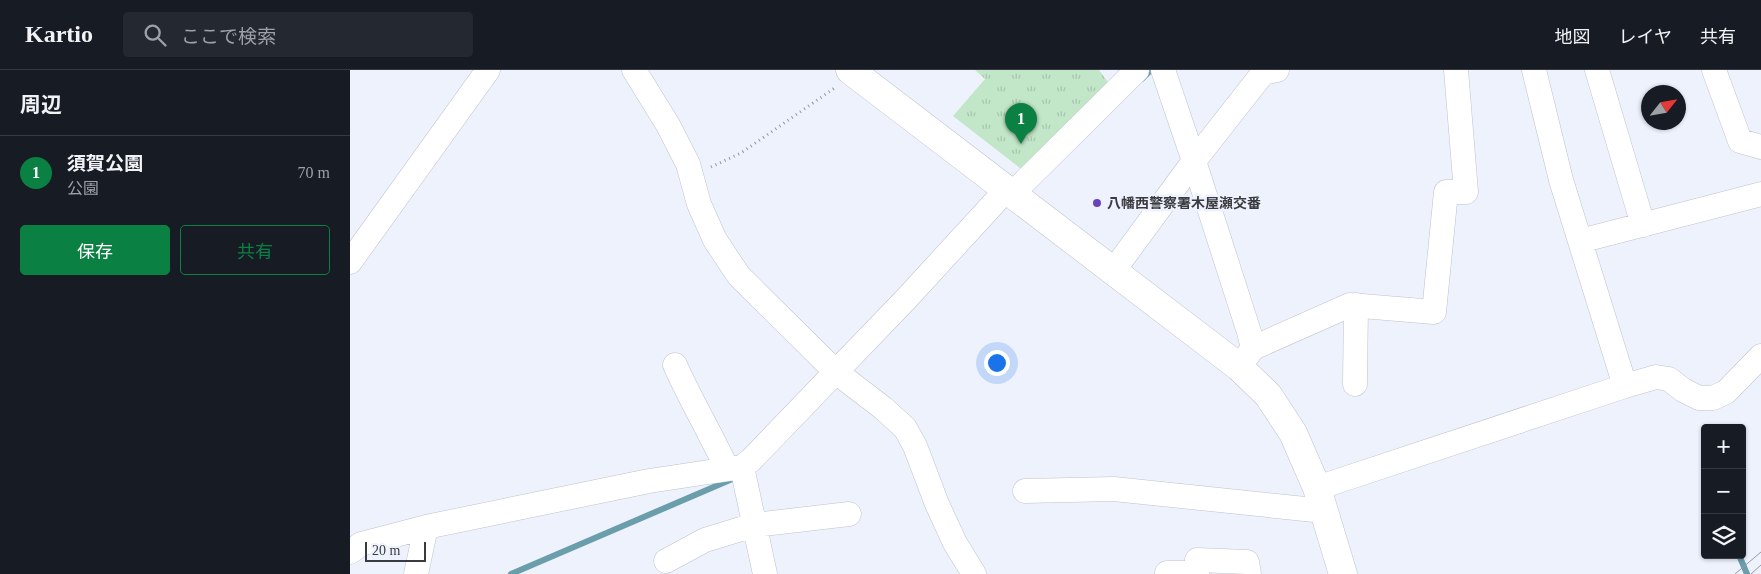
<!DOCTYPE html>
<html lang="ja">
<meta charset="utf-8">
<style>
:root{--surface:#171b24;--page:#242831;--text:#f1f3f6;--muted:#9ea1a6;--line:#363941;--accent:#0b8043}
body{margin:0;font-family:"Times New Roman","Noto Sans JP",serif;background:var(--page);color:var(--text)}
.controls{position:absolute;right:15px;bottom:15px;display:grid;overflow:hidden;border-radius:5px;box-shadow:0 1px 4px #0004}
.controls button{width:45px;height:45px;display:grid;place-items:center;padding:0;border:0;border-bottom:1px solid var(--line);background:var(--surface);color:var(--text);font:25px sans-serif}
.compass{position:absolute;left:1291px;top:15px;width:45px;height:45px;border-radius:50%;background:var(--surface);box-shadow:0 1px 4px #0004;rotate:59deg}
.scale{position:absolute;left:15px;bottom:12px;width:61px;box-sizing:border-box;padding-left:5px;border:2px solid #3a3b40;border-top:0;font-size:14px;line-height:18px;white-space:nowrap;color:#3a3b40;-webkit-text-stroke:4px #eef2fd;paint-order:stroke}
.you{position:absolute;left:646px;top:292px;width:18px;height:18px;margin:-12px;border:4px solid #fff;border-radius:50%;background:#1a73e8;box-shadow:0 0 0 8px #1a73e833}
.badge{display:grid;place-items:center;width:32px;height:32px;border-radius:50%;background:var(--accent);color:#fff;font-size:16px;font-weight:700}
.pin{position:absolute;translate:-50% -41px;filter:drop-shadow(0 1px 2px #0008)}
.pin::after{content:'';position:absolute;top:26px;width:18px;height:15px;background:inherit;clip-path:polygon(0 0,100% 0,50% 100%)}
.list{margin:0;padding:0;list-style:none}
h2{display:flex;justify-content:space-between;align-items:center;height:65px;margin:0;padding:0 20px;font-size:21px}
h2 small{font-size:16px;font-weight:400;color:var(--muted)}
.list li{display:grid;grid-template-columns:32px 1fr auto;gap:15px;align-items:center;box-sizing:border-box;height:75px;padding:0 20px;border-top:1px solid var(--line)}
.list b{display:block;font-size:19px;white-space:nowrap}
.list p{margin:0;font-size:16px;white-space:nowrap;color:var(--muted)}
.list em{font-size:16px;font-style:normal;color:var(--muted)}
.actions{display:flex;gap:10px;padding:15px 20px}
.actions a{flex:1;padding:11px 0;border:1px solid var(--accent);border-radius:5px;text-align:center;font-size:18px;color:var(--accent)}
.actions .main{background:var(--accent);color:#fff}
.icon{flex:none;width:28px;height:28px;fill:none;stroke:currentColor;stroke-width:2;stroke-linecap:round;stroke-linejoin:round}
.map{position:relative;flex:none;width:1411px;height:504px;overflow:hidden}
header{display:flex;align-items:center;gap:30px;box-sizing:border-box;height:70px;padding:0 25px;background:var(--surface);border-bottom:1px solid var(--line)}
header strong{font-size:24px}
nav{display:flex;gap:28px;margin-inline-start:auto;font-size:18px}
.search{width:350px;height:45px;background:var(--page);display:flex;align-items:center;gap:12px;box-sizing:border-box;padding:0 18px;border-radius:5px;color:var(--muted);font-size:19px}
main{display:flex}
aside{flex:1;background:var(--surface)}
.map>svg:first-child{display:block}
.park{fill:url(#park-tufts)}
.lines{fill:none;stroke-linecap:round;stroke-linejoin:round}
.stream{stroke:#6a9eab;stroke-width:6}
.street-casing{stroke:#bec2cd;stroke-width:25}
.secondary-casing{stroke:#bec2cd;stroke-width:29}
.path{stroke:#9698a0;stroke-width:3;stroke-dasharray:1 4;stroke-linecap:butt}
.street{stroke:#fff;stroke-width:24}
.secondary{stroke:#fff;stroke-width:28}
.tram{stroke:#9699a1;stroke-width:1}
.poi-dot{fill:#6943bb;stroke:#eef2fd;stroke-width:2}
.labels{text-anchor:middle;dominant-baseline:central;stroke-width:5;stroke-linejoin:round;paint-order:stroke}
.poi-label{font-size:14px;font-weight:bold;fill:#3a3b40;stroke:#eef2fd;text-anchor:start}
</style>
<header>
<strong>Kartio</strong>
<div class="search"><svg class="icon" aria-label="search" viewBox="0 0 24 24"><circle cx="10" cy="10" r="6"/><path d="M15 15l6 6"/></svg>ここで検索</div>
<nav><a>地図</a><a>レイヤ</a><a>共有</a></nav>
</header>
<main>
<aside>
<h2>周辺<small></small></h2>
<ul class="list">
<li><span class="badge">1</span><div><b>須賀公園</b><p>公園</p></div><em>70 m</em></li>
</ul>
<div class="actions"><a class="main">保存</a><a>共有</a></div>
</aside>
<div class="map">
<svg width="1411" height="504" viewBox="0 0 1411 504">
<defs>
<pattern id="park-tufts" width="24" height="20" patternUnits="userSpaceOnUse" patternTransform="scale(1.25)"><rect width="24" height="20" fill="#c1e6c8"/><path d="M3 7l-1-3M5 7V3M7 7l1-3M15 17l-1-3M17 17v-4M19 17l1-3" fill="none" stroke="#a7c6ad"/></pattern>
</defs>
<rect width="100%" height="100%" fill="#eef2fd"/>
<!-- park -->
<path class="park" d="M625,0H749L760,15L675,102L603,46L635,9Z"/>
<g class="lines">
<!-- stream -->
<path class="stream" d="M792,9L801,0
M1354,453H1355
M1389,485L1397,504
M161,504L387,407"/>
<!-- street casing -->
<g class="street-casing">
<path id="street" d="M284,0L318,55L338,94L349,134L365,170L389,206L486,302L533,338L555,358L565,376L587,434L605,473L624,504
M813,0L844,91L899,262L903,278L895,289
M1184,0L1211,110L1275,316
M1247,0L1293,155
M1364,0L1390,71L1411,77
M663,123L787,0
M1230,171L1411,124
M0,192L138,0
M764,200L844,91L913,3L927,0
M903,278L1000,235L1084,242L1096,122H1116L1106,0
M325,295C341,331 361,364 377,399
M1005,314L1006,235
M392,397L415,504
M967,418L1275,316L1306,307L1319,309L1333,320L1349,328H1363L1376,322L1411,286
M675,421L764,419L974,441
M0,482L11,474L76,457L299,411L392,397L401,390L557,228L657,119
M316,491L355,470L404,455L499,444
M817,503H847V490L897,492L899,504
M66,504L76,457"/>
</g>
<!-- secondary casing -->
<g class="secondary-casing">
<path id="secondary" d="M500,0L889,297L918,325L943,363L967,418L993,504"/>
</g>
<!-- path -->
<path class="path" d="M361,97L391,83L486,17"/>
<!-- street -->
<use href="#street" class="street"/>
<!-- secondary -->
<use href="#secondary" class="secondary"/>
<!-- tram -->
<path class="tram" d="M1385,504L1411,482
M1401,504L1411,495"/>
</g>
<!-- markers -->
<circle class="poi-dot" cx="747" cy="133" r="5"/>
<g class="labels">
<!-- poi labels -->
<g class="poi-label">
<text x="757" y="133">八幡西警察署木屋瀬交番</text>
</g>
</g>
</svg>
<div class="controls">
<button>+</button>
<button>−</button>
<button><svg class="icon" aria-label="layers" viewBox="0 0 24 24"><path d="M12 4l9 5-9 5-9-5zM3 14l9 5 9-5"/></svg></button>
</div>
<svg class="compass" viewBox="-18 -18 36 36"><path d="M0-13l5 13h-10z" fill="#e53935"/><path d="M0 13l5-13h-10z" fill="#9ea1a6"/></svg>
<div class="scale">20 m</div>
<div class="you"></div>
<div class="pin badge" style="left:671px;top:74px">1</div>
</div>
</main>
